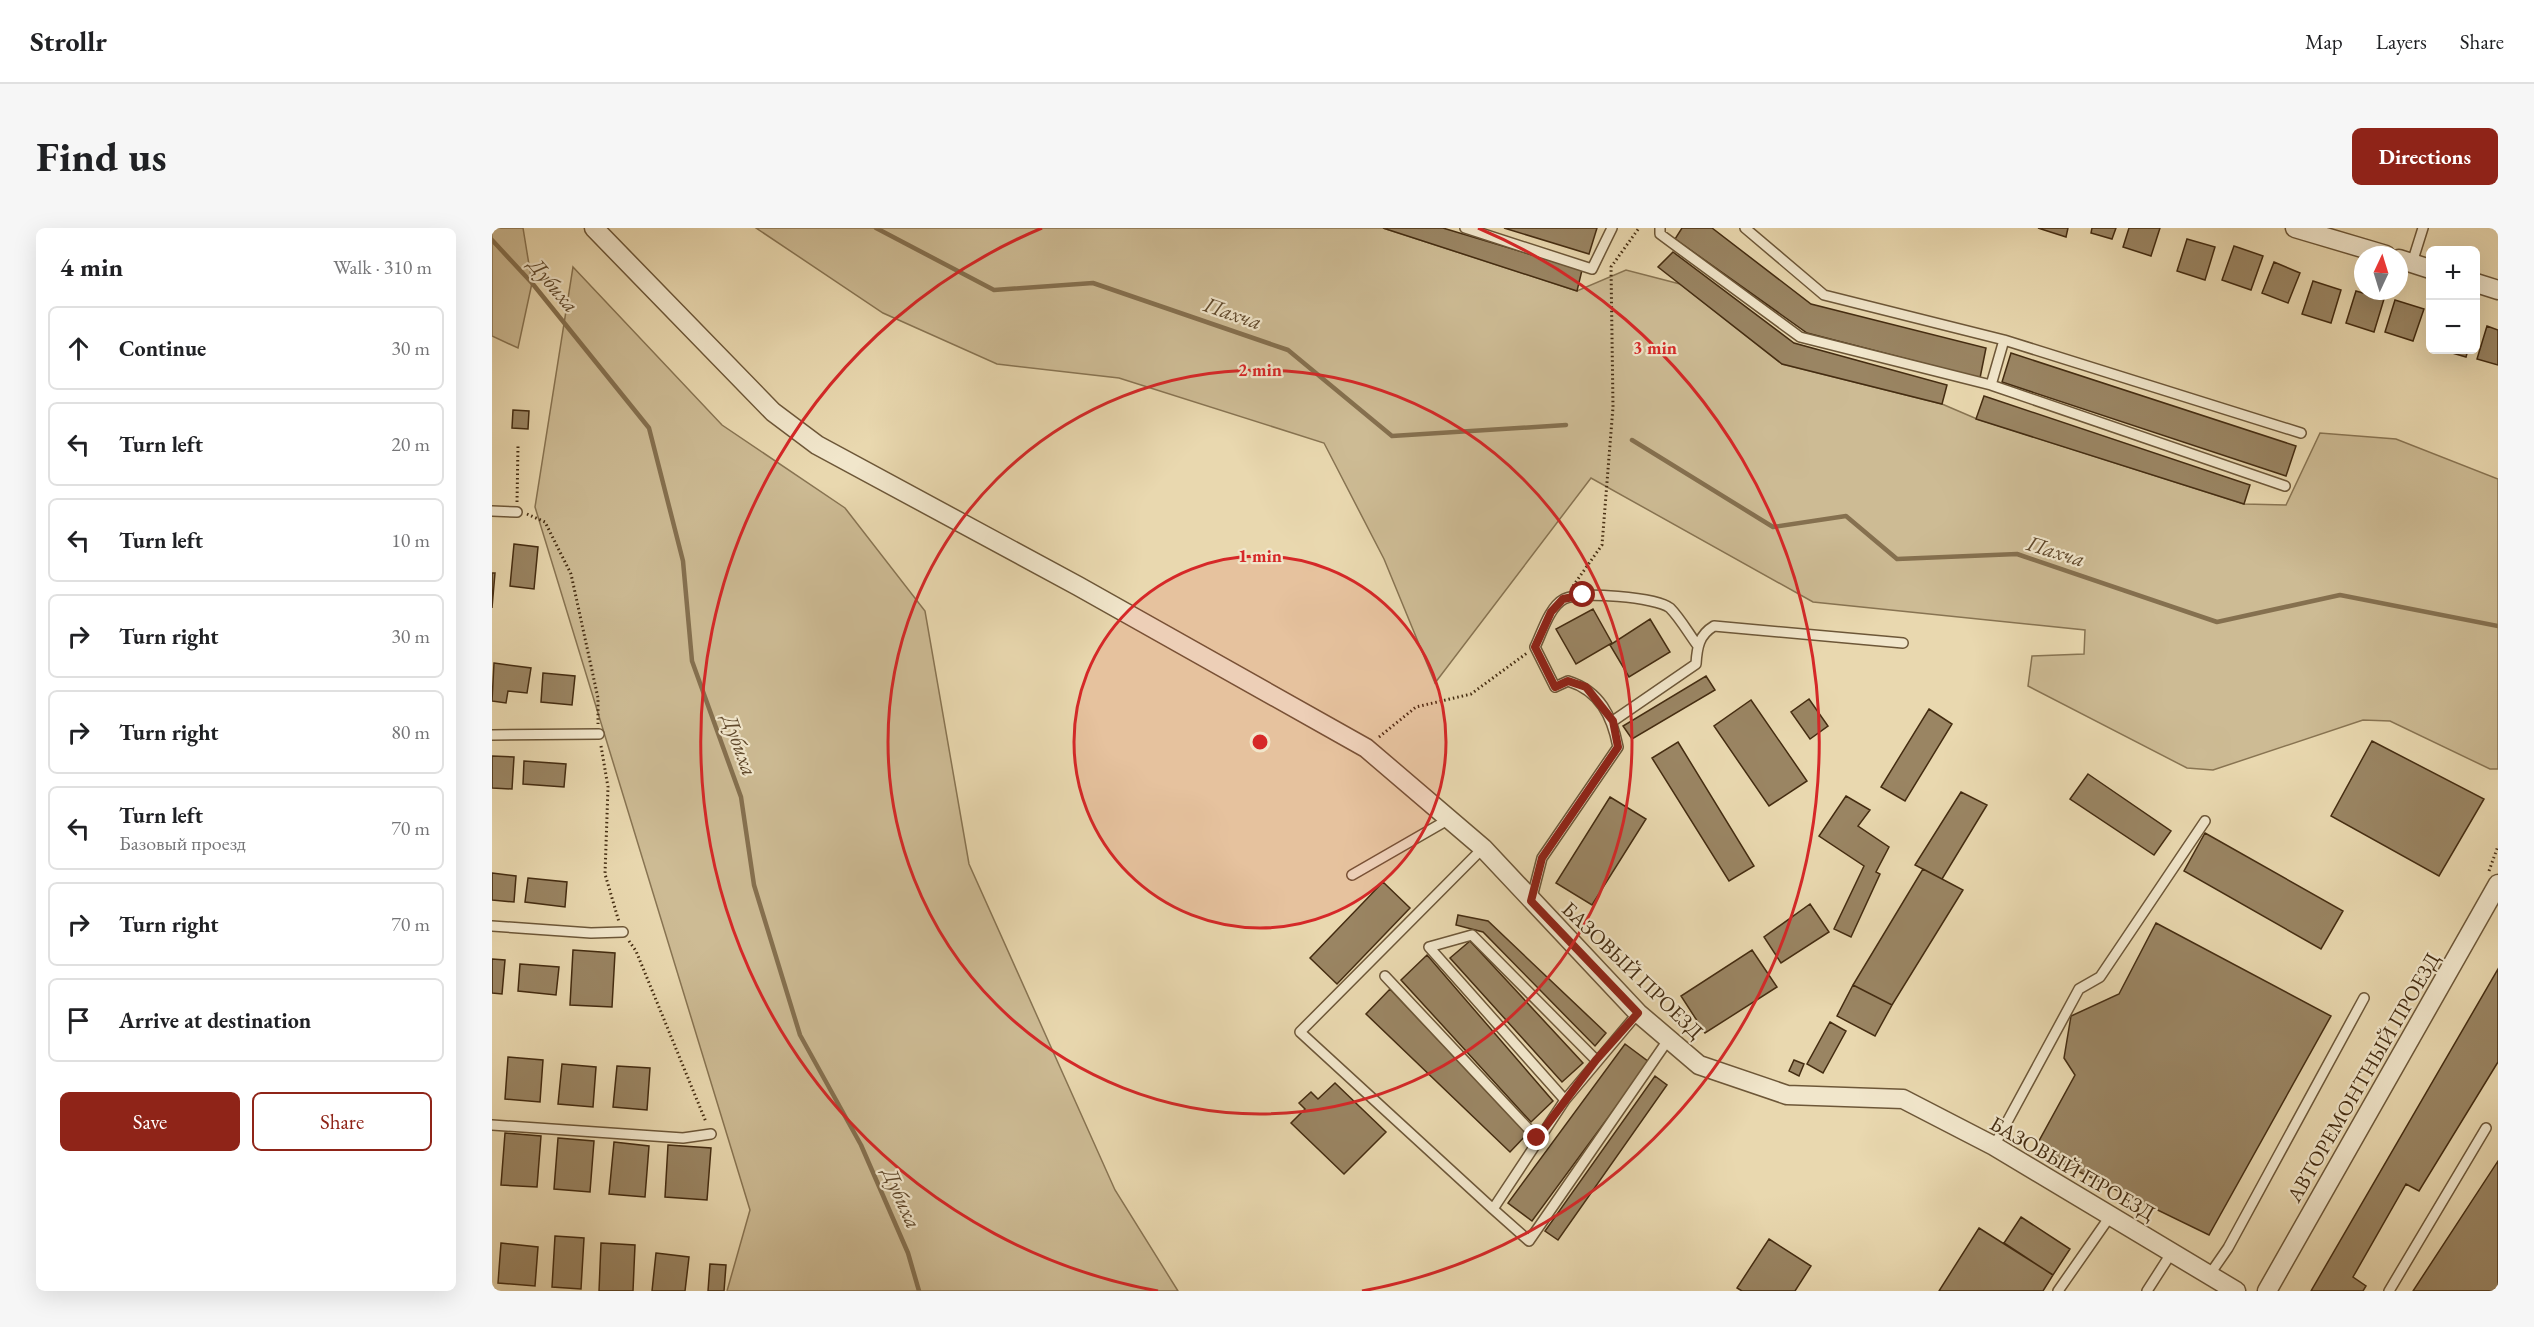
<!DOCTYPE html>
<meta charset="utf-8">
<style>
:root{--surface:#fff;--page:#f6f6f6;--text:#202124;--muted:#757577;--line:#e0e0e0;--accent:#8f2418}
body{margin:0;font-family:"EB Garamond",serif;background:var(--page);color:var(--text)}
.controls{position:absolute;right:18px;top:18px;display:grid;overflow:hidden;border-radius:9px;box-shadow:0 6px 24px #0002}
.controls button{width:54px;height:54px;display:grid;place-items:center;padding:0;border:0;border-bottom:2px solid var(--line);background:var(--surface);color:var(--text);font:30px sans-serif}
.compass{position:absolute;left:1862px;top:18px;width:54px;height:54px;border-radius:50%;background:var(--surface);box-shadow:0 6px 24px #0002;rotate:4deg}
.stop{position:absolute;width:18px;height:18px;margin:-14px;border:4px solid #8f2418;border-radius:50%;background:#fff}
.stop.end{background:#8f2418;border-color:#fff;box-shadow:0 2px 6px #0008}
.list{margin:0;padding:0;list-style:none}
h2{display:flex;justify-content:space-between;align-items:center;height:78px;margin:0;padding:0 24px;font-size:26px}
h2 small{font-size:20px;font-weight:400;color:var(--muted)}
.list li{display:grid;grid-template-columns:39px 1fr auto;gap:18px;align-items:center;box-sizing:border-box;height:84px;margin:0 12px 12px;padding:0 12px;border:2px solid var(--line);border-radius:9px}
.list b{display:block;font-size:22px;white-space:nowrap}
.list p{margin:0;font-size:20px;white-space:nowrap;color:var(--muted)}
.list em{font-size:20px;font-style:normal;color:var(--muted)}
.actions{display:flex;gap:12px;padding:18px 24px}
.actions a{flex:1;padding:14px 0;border:2px solid var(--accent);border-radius:9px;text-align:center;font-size:21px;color:var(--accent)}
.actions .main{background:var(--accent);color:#fff}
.icon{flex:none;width:33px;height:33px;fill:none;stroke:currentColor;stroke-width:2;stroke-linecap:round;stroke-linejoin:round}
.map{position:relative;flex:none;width:2006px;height:1063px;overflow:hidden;border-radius:9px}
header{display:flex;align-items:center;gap:36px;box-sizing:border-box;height:84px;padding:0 30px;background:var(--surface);border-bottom:2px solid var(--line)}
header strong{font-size:28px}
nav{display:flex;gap:33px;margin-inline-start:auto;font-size:21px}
.intro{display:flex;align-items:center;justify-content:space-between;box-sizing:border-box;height:144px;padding:0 36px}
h1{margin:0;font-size:42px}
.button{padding:15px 27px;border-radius:9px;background:var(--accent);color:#fff;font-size:21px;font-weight:700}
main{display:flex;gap:36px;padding:0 36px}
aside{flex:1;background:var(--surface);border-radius:9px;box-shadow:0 6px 24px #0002}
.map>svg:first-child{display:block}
.green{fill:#cdbb94;stroke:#887452;stroke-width:1.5}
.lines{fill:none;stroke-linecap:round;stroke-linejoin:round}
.stream{stroke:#85704f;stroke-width:4.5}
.building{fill:#9a8563;stroke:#442c11;stroke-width:1.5}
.lane-casing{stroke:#6d5738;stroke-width:12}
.street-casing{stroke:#6d5738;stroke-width:21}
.path{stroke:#442c11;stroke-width:3;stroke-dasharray:1.5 3;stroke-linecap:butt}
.lane{stroke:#f1e6cb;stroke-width:9}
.street{stroke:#f1e6cb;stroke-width:18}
.route{stroke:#8f2418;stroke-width:8}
.ring{fill:none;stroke:#d62828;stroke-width:3}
.labels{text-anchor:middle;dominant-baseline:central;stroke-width:4.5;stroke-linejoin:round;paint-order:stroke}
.street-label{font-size:21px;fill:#442c11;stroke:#f1e6cb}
.water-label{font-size:22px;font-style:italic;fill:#5f482b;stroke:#f1e6cb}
.centre{fill:#d62828;stroke:#f1e6cb;stroke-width:3}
.ring-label{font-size:18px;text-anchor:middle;font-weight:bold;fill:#d62828;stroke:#f1e6cb;stroke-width:4.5;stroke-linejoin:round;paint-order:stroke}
</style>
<header>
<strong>Strollr</strong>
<nav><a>Map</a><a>Layers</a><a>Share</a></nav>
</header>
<div class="intro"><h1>Find us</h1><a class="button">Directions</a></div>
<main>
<aside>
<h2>4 min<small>Walk · 310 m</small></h2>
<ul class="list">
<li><svg class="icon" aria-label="ahead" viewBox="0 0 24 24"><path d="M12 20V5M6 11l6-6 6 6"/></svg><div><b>Continue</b></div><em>30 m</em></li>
<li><svg class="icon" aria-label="left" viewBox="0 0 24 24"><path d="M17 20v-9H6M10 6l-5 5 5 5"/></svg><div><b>Turn left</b></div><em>20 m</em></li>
<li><svg class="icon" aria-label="left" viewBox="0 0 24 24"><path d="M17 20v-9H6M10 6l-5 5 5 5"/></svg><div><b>Turn left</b></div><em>10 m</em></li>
<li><svg class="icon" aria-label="right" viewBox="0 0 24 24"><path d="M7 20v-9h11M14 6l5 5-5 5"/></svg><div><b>Turn right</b></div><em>30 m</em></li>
<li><svg class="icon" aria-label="right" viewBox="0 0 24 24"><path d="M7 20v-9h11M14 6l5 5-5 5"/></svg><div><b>Turn right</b></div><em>80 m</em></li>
<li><svg class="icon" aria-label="left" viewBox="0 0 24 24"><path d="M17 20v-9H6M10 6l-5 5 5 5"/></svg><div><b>Turn left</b><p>Базовый проезд</p></div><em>70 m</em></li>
<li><svg class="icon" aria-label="right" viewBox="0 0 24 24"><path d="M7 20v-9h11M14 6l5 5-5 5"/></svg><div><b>Turn right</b></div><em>70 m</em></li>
<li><svg class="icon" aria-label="arrive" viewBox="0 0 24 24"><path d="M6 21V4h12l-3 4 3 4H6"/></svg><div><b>Arrive at destination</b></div></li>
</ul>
<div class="actions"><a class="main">Save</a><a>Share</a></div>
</aside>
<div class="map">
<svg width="2006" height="1063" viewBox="0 0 2006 1063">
<rect width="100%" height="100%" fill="#e9d8af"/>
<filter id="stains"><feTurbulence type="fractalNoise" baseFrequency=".00333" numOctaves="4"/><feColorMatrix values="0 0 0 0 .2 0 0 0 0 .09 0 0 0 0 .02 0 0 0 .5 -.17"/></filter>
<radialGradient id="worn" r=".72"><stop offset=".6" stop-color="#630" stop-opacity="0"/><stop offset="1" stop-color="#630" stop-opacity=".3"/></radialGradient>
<!-- green -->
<path class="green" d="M0,0H31L40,55L26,120L0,108Z
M264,0H891L1085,63L1134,42L1188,56L1290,136L1450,176L1485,191L1752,276L1794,277L1828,205L1904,211L2006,251V541H1998L1898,493L1871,492L1721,542L1695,540L1536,458L1540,428L1592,426L1593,402L1321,374L1099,250L943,455L892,331L832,215L627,150L505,136L391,85Z
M81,39L230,197L353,280L433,383L477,636L623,962L686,1063H235L258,982L43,279Z"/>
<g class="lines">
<!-- stream -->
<path class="stream" d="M384,0L502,62L601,55L796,122L900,208L1074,197
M0,12L40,55L157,200L191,333L200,433L249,569L262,657L308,807L369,917L416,1025L427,1063
M1140,212L1281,299L1354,288L1405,331L1525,326L1725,394L1848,367L2006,398"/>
</g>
<!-- building -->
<path class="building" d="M891,0H951L1090,42L1085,63Z
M1012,0H1105L1097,26Z
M1190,0H1220L1319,76L1494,120L1488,150L1315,105L1183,11Z
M1546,0H1576L1574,9Z
M1600,0H1624L1620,11L1599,5Z
M1637,0H1668L1659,28L1631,19Z
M1695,11L1723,19L1713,52L1685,43Z
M1742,18L1771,28L1759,62L1730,52Z
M1181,24L1302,115L1455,157L1450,176L1290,136L1166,39Z
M1782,34L1808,45L1796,75L1770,65Z
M1821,53L1849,62L1839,95L1810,86Z
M1864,63L1892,71L1882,104L1854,95Z
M1903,72L1932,81L1921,113L1893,104Z
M1995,98L2006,102V137L1985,131Z
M1950,122H1976L1974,129Z
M1519,125L1804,218L1794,248L1510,154Z
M1492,168L1758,257L1752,276L1484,191Z
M21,182L37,183L36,201L20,200Z
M22,316L46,319L42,361L18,358Z
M0,345H3L0,380Z
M1101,381L1120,415L1084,436L1064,401Z
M1158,391L1178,424L1137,449L1118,417Z
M2,435L39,440L35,465L16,463L14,475L0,473Z
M51,445L83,448L80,477L49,474Z
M1214,448L1223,462L1140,511L1131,498Z
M1317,471L1336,498L1318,511L1299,484Z
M1259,472L1315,553L1277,578L1222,498Z
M1437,481L1460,496L1413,573L1389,559Z
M1880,513L1992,571L1947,648L1839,588Z
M1186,514L1262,638L1237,653L1160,530Z
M0,528L22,529L20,561L0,560Z
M32,533L74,536L72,559L31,556Z
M1596,546L1679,603L1662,627L1578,571Z
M1469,564L1495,577L1450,651L1423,637Z
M1354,568L1378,582L1366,598L1397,619L1384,644L1388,646L1359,709L1342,701L1372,638L1327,608Z
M1118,569L1154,591L1100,677L1064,655Z
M1713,605L1851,683L1829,721L1692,643Z
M1431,641L1471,662L1400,777L1361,757Z
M0,645L24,648L22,674L0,672Z
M36,650L75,654L73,679L33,674Z
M891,654L918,680L845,756L818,730Z
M1318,676L1337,704L1289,735L1272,709Z
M966,687L996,693L1114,805L1103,818L991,704L964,697Z
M1664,695L1839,788L1717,1007L1542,922L1583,847L1572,830L1579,788L1627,766Z
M978,713L1091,835L1070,854L958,730Z
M81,722L123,725L120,779L78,777Z
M1260,722L1285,759L1213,805L1189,768Z
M935,727L1061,873L1039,894L909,752Z
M0,731L13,732L10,766L0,765Z
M28,736L67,739L64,767L26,763Z
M2006,741V834L1927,963L1914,956L1861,1049L1874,1058L1871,1063H1819Z
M1361,757L1400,777L1383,808L1345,788Z
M898,761L1035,906L1018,924L874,786Z
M1338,794L1354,803L1331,845L1315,836Z
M1133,816L1157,834L1040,993L1016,975Z
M16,829L51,832L48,874L13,871Z
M1302,832L1312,836L1307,848L1297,843Z
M70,836L104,839L101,879L66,876Z
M125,838L158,840L155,882L121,879Z
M1163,848L1175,857L1066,1012L1053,1003Z
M843,855L894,904L852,946L799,895L813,881L807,875L819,864L826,871Z
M13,905L49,908L45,959L9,957Z
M66,910L102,913L98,964L62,961Z
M122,914L157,918L153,969L117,966Z
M176,917L219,920L215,972L173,969Z
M2006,933V1063H1921Z
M1529,989L1578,1021L1561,1047L1512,1015Z
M1487,1000L1561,1047L1551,1063H1447Z
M63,1008L92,1010L89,1061L60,1059Z
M1277,1011L1319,1038L1303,1063H1250L1245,1060Z
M9,1015L46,1019L43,1058L6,1055Z
M109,1015L143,1017L141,1063H107Z
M164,1025L197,1029L193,1063H160Z
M218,1036L234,1037L232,1063H216Z"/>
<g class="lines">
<!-- lane casing -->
<g class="lane-casing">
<path id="lane" d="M973,0L1100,41L1120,0
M1168,0V6L1308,109L1499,157L1793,258
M1253,0L1332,67L1512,112L1809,205
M1920,35L1931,0
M1499,157L1512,112
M0,283L25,284
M1121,493L1204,436C1205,419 1207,407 1222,398L1411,415
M0,507L107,506
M991,620L808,804L1001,981L1073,872L1146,785
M860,647L959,590
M1039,673L1050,630L1126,519C1120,488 1108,463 1076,453L1063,459L1043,419C1050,405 1057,379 1072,371C1087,363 1165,369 1178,380C1188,390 1197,406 1206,418
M0,698L99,705L131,704
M893,748L1045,910
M1073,872L937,719L980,707L1104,832
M0,897L191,910L219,906
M1502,918L1587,761L1608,749L1713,593
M1001,981L1037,1013L1176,812
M1718,1046L1736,1020L1872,770
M1566,1063L1619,987
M1655,1063L1680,1024
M1897,1063L1994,900"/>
</g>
<!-- street casing -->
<g class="street-casing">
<path id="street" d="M102,0L281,184L325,217L586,358L874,520L991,620L1146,785L1207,837L1295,867L1411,871L1502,918L1744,1063
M1803,0L1894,27
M1907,31L1938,41
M1984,55L2006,62
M1775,1063L2006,656"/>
</g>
<!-- path -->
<path class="path" d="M25,274L26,218
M35,286L53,294L79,346L106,470V496
M1081,358L1110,317L1121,179L1119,39L1147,0
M887,509L924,479L979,466L1035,425
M109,518L116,559L113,646L127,694
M1997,643L2006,618
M137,713L144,723L214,894"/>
<!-- lane -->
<use href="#lane" class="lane"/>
<!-- street -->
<use href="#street" class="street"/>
</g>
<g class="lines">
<!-- route -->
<path class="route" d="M1045,910L1104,832L1146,785L1039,673L1050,630L1126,519L1121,493L1094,459L1076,453L1063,459L1043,419L1059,384L1071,371L1091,367"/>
</g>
<!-- distance rings -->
<circle cx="768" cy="514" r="186" fill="#d62828" fill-opacity=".12"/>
<g class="ring">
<circle cx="768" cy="514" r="186"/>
<circle cx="768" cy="514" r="372"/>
<path d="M666 1063A558 558 0 0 1 550 0M986 0A558 558 0 0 1 870 1063"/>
</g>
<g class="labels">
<!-- street labels -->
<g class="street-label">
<text transform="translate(1141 742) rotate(44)">БАЗОВЫЙ ПРОЕЗД</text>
<text transform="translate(1871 849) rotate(-60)">АВТОРЕМОНТНЫЙ ПРОЕЗД</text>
<text transform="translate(1581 940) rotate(30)">БАЗОВЫЙ ПРОЕЗД</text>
</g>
<!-- water labels -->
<g class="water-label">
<text transform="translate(62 57) rotate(50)">Дубиха</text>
<text transform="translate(741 85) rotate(19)">Пахча</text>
<text transform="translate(1564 323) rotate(17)">Пахча</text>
<text transform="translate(248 517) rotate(70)">Дубиха</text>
<text transform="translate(410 970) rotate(66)">Дубиха</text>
</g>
</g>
<circle cx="768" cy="514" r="9" class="centre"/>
<g class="ring-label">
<text x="1163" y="126">3 min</text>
<text x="768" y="148">2 min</text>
<text x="768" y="334">1 min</text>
</g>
<rect width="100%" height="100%" filter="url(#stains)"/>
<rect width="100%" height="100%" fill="url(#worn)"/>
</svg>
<div class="controls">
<button>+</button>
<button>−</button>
</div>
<svg class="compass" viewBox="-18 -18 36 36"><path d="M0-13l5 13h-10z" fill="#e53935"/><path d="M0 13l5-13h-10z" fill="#757577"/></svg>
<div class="stop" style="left:1091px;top:367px"></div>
<div class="stop end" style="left:1045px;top:910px"></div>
</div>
</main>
